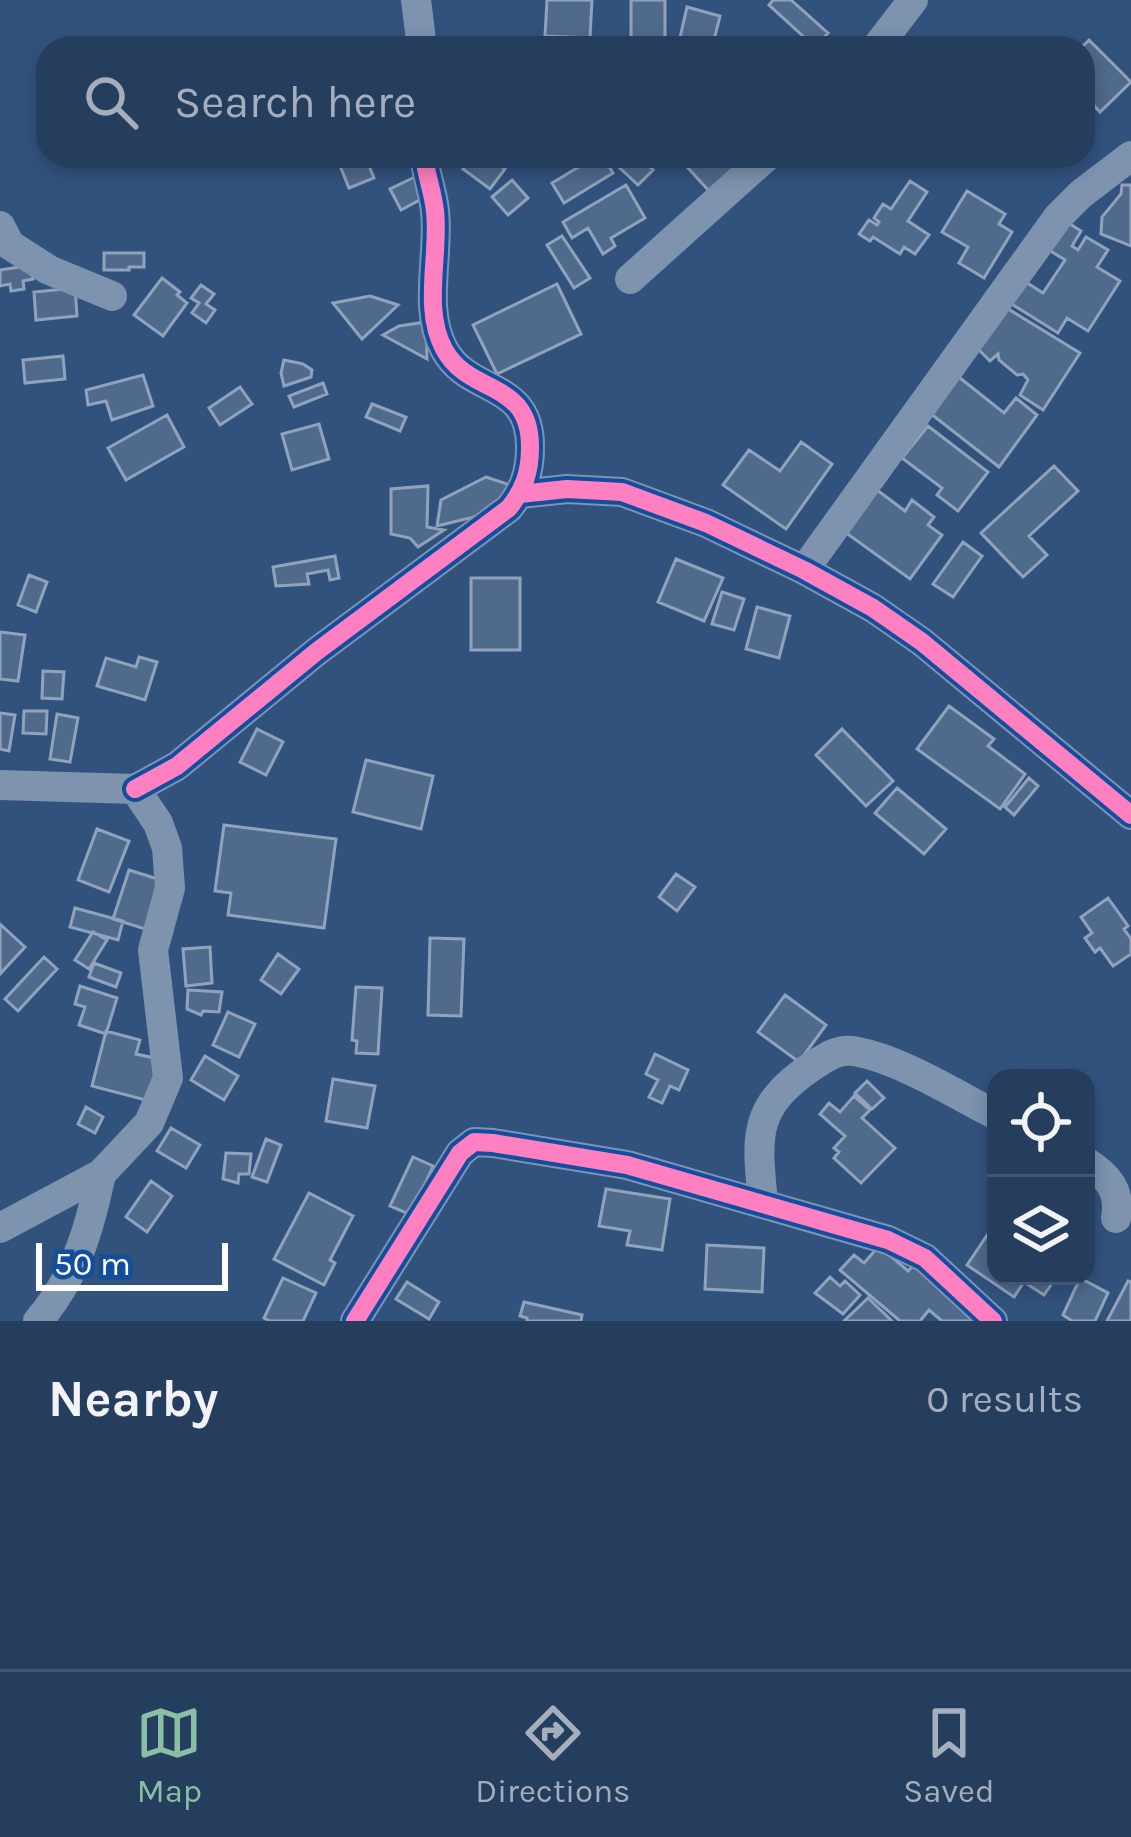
<!DOCTYPE html>
<style>
:root{--surface:#263e5e;--page:#2e4564;--text:#f1f3f6;--muted:#a4aebc;--line:#425773;--accent:#8abfa5}
body{margin:0;font-family:Karla,sans-serif;background:var(--page);color:var(--text)}
.controls{position:absolute;right:36px;bottom:36px;display:grid;overflow:hidden;border-radius:24px;box-shadow:0 6px 18px #0003}
.controls button{width:108px;height:108px;display:grid;place-items:center;padding:0;border:0;border-bottom:3px solid var(--line);background:var(--surface);color:var(--text);font:60px sans-serif}
.scale{position:absolute;left:36px;bottom:30px;width:192px;box-sizing:border-box;padding-left:12px;border:6px solid #fff;border-top:0;font-size:33px;line-height:42px;white-space:nowrap;color:#fff;-webkit-text-stroke:9px #124e9d;paint-order:stroke}
.list{margin:0;padding:0;list-style:none}
h2{display:flex;justify-content:space-between;align-items:center;height:156px;margin:0;padding:0 48px;font-size:51px}
h2 small{font-size:39px;font-weight:400;color:var(--muted)}
.icon{flex:none;width:66px;height:66px;fill:none;stroke:currentColor;stroke-width:2;stroke-linecap:round;stroke-linejoin:round}
.map{position:relative;flex:none;width:1131px;height:1321px;overflow:hidden}
.search{position:absolute;background:var(--surface);box-shadow:0 6px 18px #0003;left:36px;right:36px;top:36px;height:132px;display:flex;align-items:center;gap:30px;box-sizing:border-box;padding:0 42px;border-radius:36px;color:var(--muted);font-size:45px}
.sheet{height:348px;background:var(--surface)}
nav{display:flex;justify-content:space-around;align-items:center;box-sizing:border-box;height:168px;border-top:3px solid var(--line);background:var(--surface);font-size:33px;color:var(--muted)}
nav a{display:grid;justify-items:center;gap:6px}
nav .on{color:var(--accent)}
.map>svg:first-child{display:block}
.building{fill:#506a8c;stroke:#91a3bc;stroke-width:3}
.lines{fill:none;stroke-linecap:round;stroke-linejoin:round}
.minor{stroke:#7d93ae;stroke-width:30}
.cycleway-casing{stroke:#124e9d;stroke-width:26}
.cycleway{stroke:#ff80c0;stroke-width:18}
</style>
<div class="map">
<svg width="1131" height="1321" viewBox="0 0 1131 1321">
<rect width="100%" height="100%" fill="#32527e"/>
<!-- building -->
<path class="building" d="M547,0H592L590,38L545,36Z
M631,0H665V40L631,41Z
M773,0H791L828,33L815,47L769,5Z
M687,7L720,16L712,48L678,46Z
M1089,40L1131,82L1100,112L1087,98L1083,102V48H1081Z
M336,156H365L374,178L349,188Z
M473,156H489L505,169L490,189L463,169Z
M597,156H603L613,173L564,203L552,183Z
M607,156H657L648,165L653,170L638,185Z
M677,156H722L734,169L709,191Z
M415,177L425,197L401,210L390,189Z
M512,180L528,198L508,215L492,197Z
M910,181L927,192L908,221L929,235L915,254L904,247L900,254L873,237L870,241L859,234L869,220L877,225L879,222L874,218L883,204L891,209Z
M626,185L645,218L611,238L615,246L603,254L588,228L572,238L563,222Z
M1122,185H1131V246L1101,234L1102,217L1121,194Z
M967,191L1005,214L999,224L1012,232L984,278L959,263L968,247L942,232Z
M1059,217L1081,231L1072,246L1078,250L1086,237L1108,250L1097,267L1120,281L1088,331L1067,318L1058,333L1007,301L1021,279L1043,293L1065,260L1041,245Z
M562,236L590,278L574,288L547,245Z
M104,253H144V267H129V270H104Z
M31,265L33,279L23,281L24,289L11,291L10,284L0,286V270Z
M162,278L180,292L177,295L187,303L163,336L134,315Z
M557,284L581,334L497,374L473,325Z
M201,285L214,294L206,304L215,310L206,323L192,313L199,303L191,298Z
M75,288L77,316L36,320L34,292Z
M370,296L398,305L362,339L333,303Z
M1005,307L1080,353L1043,410L1020,395L1028,380L1023,374L1017,375L999,360L998,354L990,361L972,343Z
M426,322L427,359L383,335L399,326Z
M63,356L65,379L25,383L23,360Z
M284,360L303,364L312,370L311,377L284,386L281,373Z
M955,374L1004,413L1016,398L1037,415L999,467L926,410Z
M143,375L153,406L112,420L106,401L88,405L86,390Z
M323,383L327,394L294,407L289,396Z
M240,387L252,404L220,425L209,408Z
M372,404L406,417L400,431L366,417Z
M167,415L184,447L126,480L108,448Z
M319,424L329,459L292,470L282,434Z
M928,426L988,472L958,511L937,495L942,488L902,458Z
M801,442L832,464L786,529L723,485L749,450L780,471Z
M1054,466L1078,491L1029,536L1047,555L1023,577L981,533Z
M486,477L519,488L507,509L437,526L441,500Z
M428,486L427,527L444,530L418,547L410,538L391,534V489Z
M873,487L905,511L912,500L934,517L928,525L942,535L910,579L842,530Z
M963,542L982,556L953,597L933,584Z
M335,556L339,578L330,580L328,570L307,574L309,584L276,586L273,567Z
M676,559L723,578L704,621L658,602Z
M29,575L47,582L36,612L18,605Z
M471,578H520V650H471Z
M722,592L744,599L734,630L712,624Z
M757,607L790,616L779,658L746,649Z
M0,632L25,635L18,681L0,679Z
M139,657L157,662L145,700L97,686L106,658L136,667Z
M43,671L64,672L62,699L42,698Z
M949,706L994,739L988,746L1025,774L1000,809L917,749Z
M24,711H47L46,734L23,733Z
M0,713L15,715L9,751L0,749Z
M57,714L78,718L70,762L50,759Z
M257,729L283,742L266,775L240,762Z
M842,729L893,781L866,806L816,755Z
M366,760L433,776L421,829L353,812Z
M1029,778L1038,786L1014,815L1005,807Z
M897,788L946,829L924,854L875,813Z
M224,825L336,839L324,928L228,915L231,893L215,891Z
M97,829L129,841L109,892L78,880Z
M129,870L161,880L145,929L113,919Z
M676,874L695,887L677,911L659,897Z
M1108,898L1128,926L1124,929L1131,939V954L1113,966L1100,948L1095,952L1085,938L1092,933L1081,917Z
M75,908L123,921L118,940L70,927Z
M0,924L25,947L0,974Z
M93,932L107,940L89,969L75,960Z
M430,938L464,939L461,1016L428,1015Z
M210,947L212,983L186,986L183,949Z
M278,954L299,969L281,994L261,980Z
M44,957L57,969L18,1011L5,999Z
M94,963L121,973L116,987L89,977Z
M80,986L117,998L106,1034L79,1025L85,1007L75,1004Z
M356,987L382,988L378,1054L356,1053L357,1041L352,1040Z
M188,990L222,992L219,1012L203,1011L201,1015L187,1009Z
M785,995L826,1025L799,1062L758,1032Z
M228,1012L255,1024L239,1057L213,1045Z
M106,1031L140,1040L136,1054L164,1060L153,1102L92,1086Z
M655,1054L688,1070L679,1090L670,1086L662,1103L649,1097L658,1080L646,1074Z
M205,1056L238,1076L224,1100L191,1080Z
M333,1079L375,1086L367,1128L326,1121Z
M867,1081L884,1098L872,1109L855,1093Z
M854,1096L870,1110L862,1118L895,1148L861,1183L834,1158L839,1152L834,1148L845,1136L820,1114L829,1103L840,1112Z
M86,1107L103,1117L95,1133L78,1124Z
M171,1128L200,1145L186,1168L157,1151Z
M266,1139L281,1145L267,1182L252,1177Z
M226,1153L251,1154L249,1174H239L238,1183L223,1179Z
M413,1157L433,1166L411,1215L390,1206Z
M151,1181L172,1196L147,1232L126,1217Z
M606,1189L670,1199L662,1250L627,1245L630,1231L599,1226Z
M309,1193L353,1216L330,1260L335,1263L324,1285L274,1259Z
M996,1222V1276H1057L1044,1295L1024,1282L1014,1297L967,1265Z
M707,1245L764,1248L762,1292L705,1289Z
M879,1246L908,1271L914,1265L978,1321H942L929,1310L920,1321H900L840,1270L854,1255L864,1263Z
M830,1277L840,1286L845,1281L860,1295L843,1314L815,1293Z
M283,1278L316,1293L303,1321H270L264,1318Z
M1080,1278L1108,1293L1095,1321H1072L1063,1315Z
M1128,1281L1131,1282V1321H1107Z
M407,1282L439,1302L429,1319L396,1299Z
M868,1298L892,1321H844Z
M524,1302L582,1315L581,1321H527V1318L520,1316Z"/>
<g class="lines">
<!-- minor -->
<path class="minor" d="M416,0L422,48
M876,48L913,0
M0,226L10,245L49,270L112,296
M630,279L767,156
M520,494L567,489L622,492L706,523L804,570L873,608L922,642L1131,815
M804,570L1058,217L1081,194L1131,156
M0,785L135,789L158,823L167,848L170,888L153,950L168,1078L149,1123L101,1174L0,1228
M135,789L177,766L316,652L509,508C524,489 530,472 530,448C531,379 469,396 444,349C422,309 440,254 435,211C433,192 426,175 424,156
M1086,1162C1108,1176 1121,1191 1116,1218
M763,1203C757,1138 751,1108 811,1067C825,1058 836,1049 853,1051C898,1058 955,1094 996,1115
M38,1321C76,1276 89,1231 101,1174
M355,1321L460,1153L474,1142L493,1143L627,1165L888,1240L925,1258L993,1321"/>
<!-- cycleway casing -->
<g class="cycleway-casing">
<path id="cycleway" d="M520,494L567,489L622,492L706,523L804,570L873,608L922,642L1131,815
M135,789L177,766L316,652L509,508C524,489 530,472 530,448C531,379 469,396 444,349C422,309 440,254 435,211C433,192 426,175 424,156
M355,1321L460,1153L474,1142L493,1143L627,1165L888,1240L925,1258L993,1321"/>
</g>
<!-- cycleway -->
<use href="#cycleway" class="cycleway"/>
</g>
</svg>
<div class="controls">
<button><svg class="icon" aria-label="locate" viewBox="0 0 24 24"><circle cx="12" cy="12" r="6"/><path d="M12 2v4M12 18v4M2 12h4M18 12h4"/></svg></button>
<button><svg class="icon" aria-label="layers" viewBox="0 0 24 24"><path d="M12 4l9 5-9 5-9-5zM3 14l9 5 9-5"/></svg></button>
</div>
<div class="scale">50 m</div>
<div class="search"><svg class="icon" aria-label="search" viewBox="0 0 24 24"><circle cx="10" cy="10" r="6"/><path d="M15 15l6 6"/></svg>Search here</div>
</div>
<section class="sheet">
<h2>Nearby<small>0 results</small></h2>
<ul class="list">
</ul>
</section>
<nav>
<a class="on"><svg class="icon" aria-label="map" viewBox="0 0 24 24"><path d="M3 6l6-2 6 2 6-2v14l-6 2-6-2-6 2zM9 4v14M15 6v14"/></svg>Map</a>
<a><svg class="icon" aria-label="directions" viewBox="0 0 24 24"><path d="M12 3l9 9-9 9-9-9zM9 14v-3h6M13 9l2 2-2 2"/></svg>Directions</a>
<a><svg class="icon" aria-label="saved" viewBox="0 0 24 24"><path d="M7 4h10v16l-5-4-5 4z"/></svg>Saved</a>
</nav>
